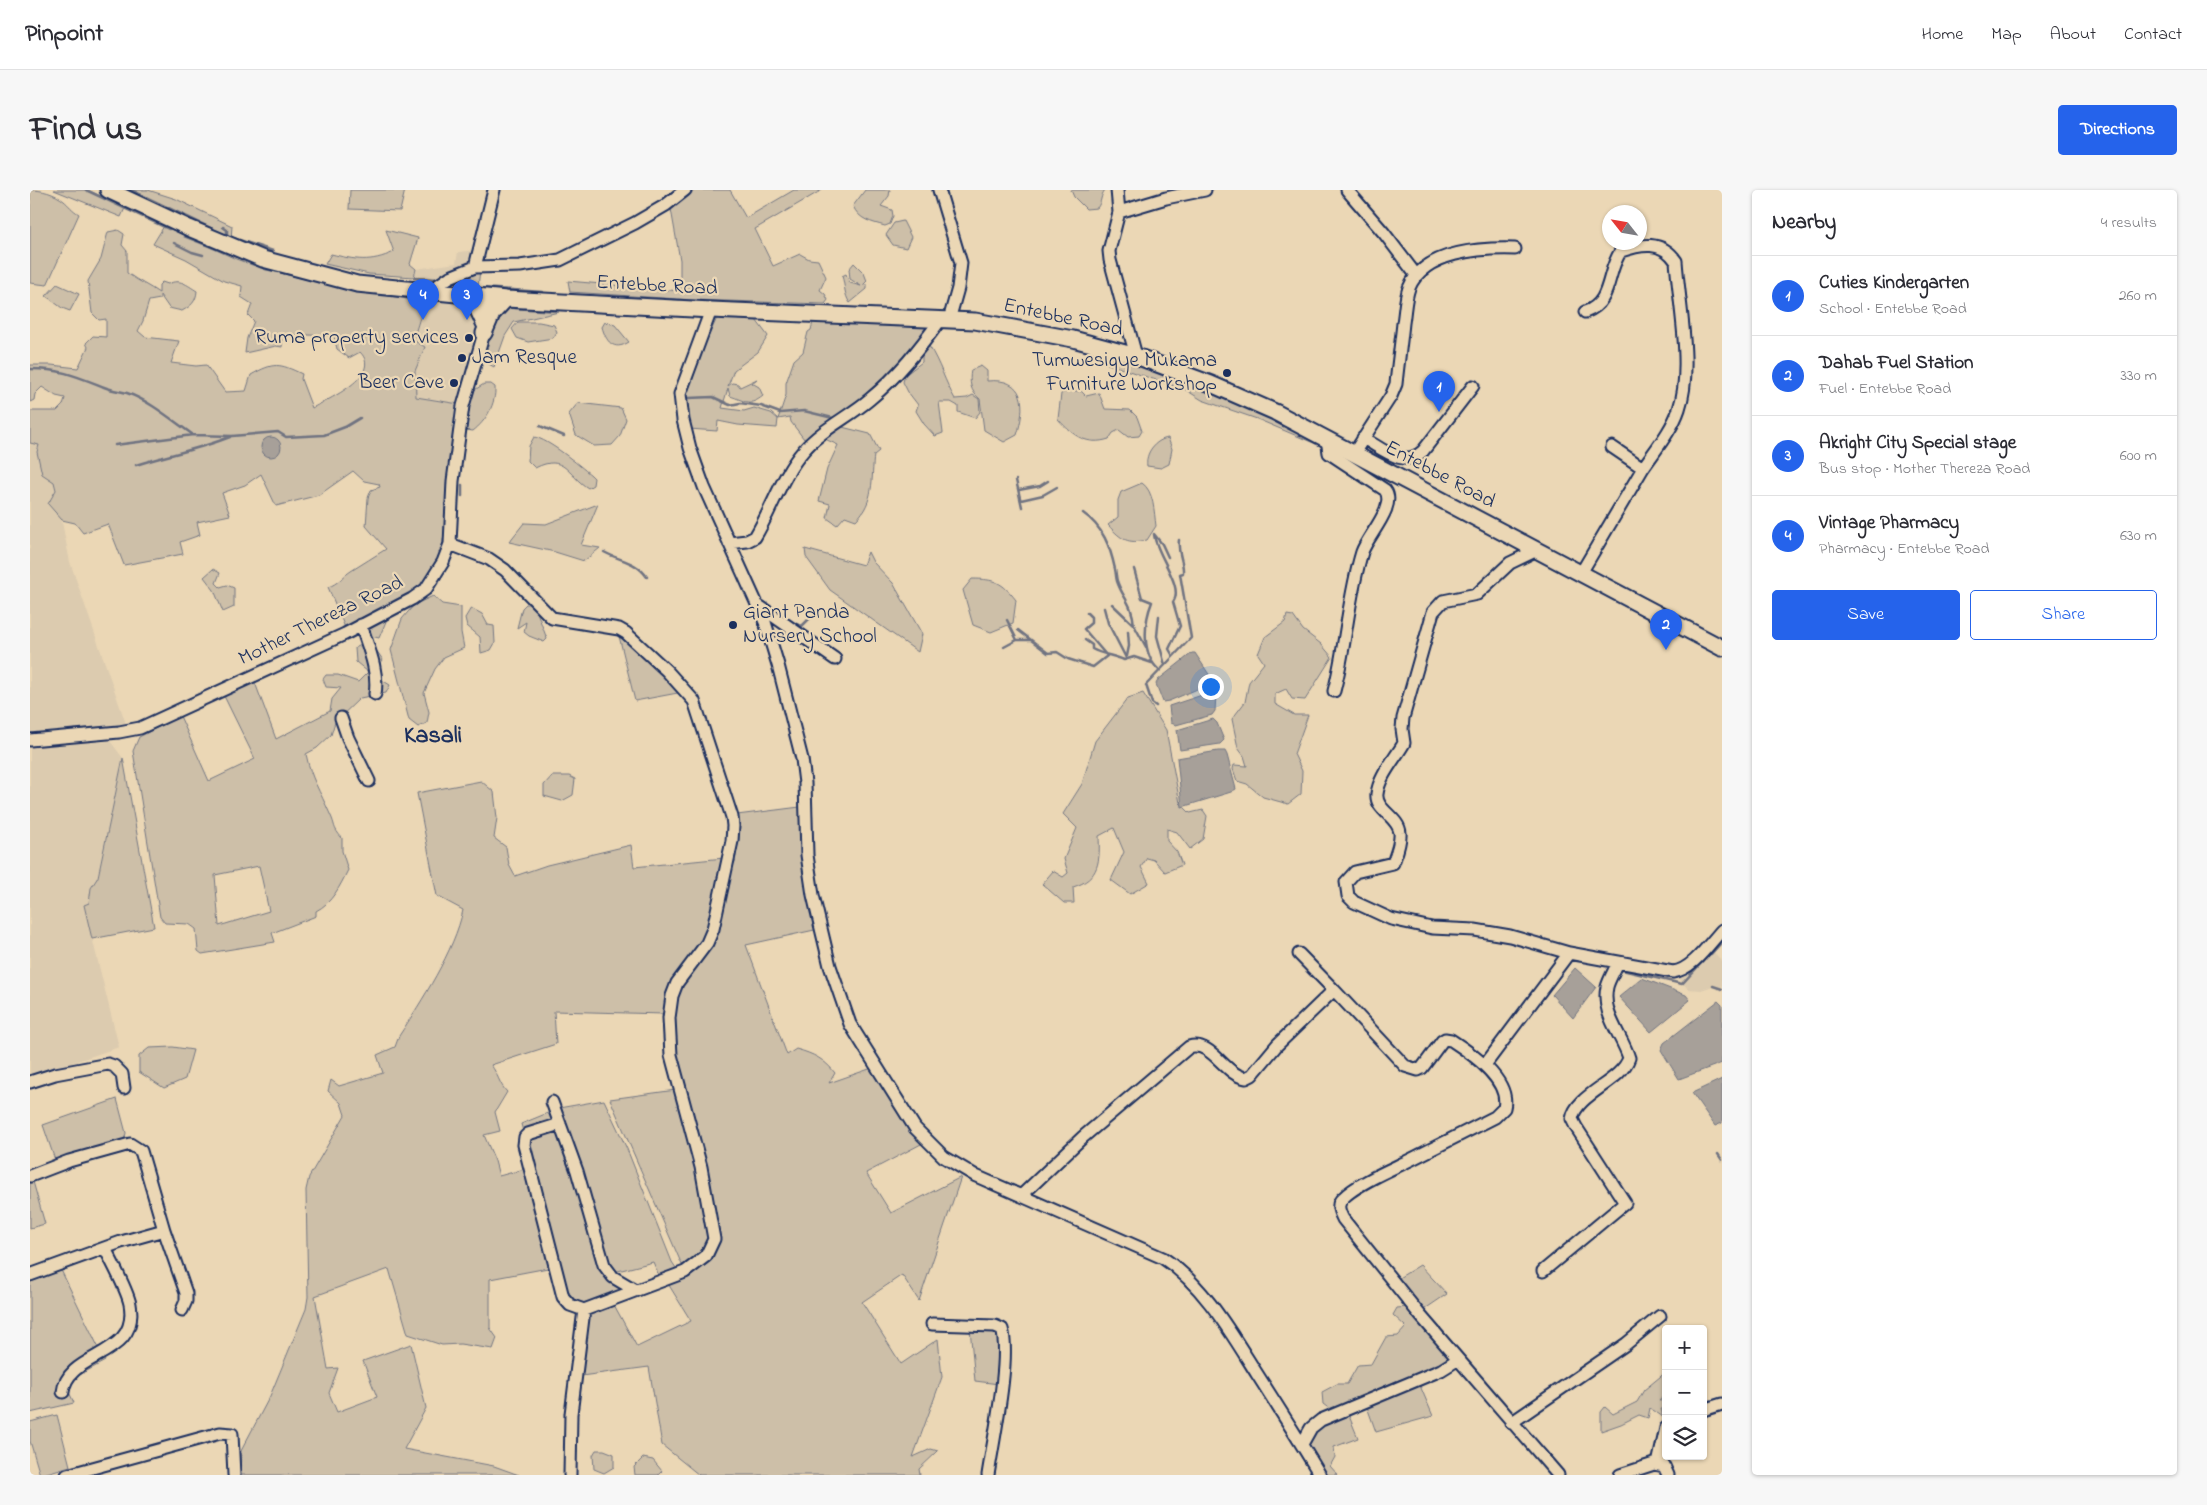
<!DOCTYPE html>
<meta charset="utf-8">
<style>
:root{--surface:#fff;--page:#f7f7f7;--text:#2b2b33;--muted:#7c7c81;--line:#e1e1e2;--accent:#2563eb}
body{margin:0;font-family:"Indie Flower",sans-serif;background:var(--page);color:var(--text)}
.controls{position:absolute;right:15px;bottom:15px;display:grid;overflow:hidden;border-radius:5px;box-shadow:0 1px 4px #0004}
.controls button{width:45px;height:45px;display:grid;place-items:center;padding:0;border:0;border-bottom:1px solid var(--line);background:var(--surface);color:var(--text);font:25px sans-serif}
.compass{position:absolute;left:1572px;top:15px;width:45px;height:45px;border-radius:50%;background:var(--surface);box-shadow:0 1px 4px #0004;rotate:301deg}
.you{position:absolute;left:1180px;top:496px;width:18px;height:18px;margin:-12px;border:4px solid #fff;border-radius:50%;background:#1a73e8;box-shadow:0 0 0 8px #1a73e833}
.badge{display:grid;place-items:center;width:32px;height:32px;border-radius:50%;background:var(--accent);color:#fff;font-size:16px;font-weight:700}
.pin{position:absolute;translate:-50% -41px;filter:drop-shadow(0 1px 2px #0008)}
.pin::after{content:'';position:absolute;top:26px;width:18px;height:15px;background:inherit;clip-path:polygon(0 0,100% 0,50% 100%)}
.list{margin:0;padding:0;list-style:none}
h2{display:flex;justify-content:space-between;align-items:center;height:65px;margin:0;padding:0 20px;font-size:21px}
h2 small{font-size:16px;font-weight:400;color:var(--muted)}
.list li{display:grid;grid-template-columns:32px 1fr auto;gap:15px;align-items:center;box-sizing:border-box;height:80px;padding:0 20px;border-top:1px solid var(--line)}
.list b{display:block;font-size:19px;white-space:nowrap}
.list p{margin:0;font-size:16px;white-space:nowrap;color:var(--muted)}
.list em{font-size:16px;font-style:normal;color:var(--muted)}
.actions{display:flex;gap:10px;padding:15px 20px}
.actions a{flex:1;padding:11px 0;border:1px solid var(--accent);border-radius:5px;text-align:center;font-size:18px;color:var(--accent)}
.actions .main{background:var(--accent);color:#fff}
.icon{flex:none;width:28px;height:28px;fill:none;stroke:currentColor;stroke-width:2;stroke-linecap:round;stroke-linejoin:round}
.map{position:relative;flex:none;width:1692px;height:1285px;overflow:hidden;border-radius:5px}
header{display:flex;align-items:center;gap:30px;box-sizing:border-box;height:70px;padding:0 25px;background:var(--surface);border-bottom:1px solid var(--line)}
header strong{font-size:24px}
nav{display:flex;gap:28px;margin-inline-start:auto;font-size:18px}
.intro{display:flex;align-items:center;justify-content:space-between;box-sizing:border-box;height:120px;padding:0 30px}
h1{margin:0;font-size:35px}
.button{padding:12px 22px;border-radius:5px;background:var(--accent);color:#fff;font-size:18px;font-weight:700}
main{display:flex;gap:30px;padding:0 30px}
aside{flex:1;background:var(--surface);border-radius:5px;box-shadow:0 1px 4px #0004}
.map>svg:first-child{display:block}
.built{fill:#dccbaf}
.green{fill:#cdbfa8;stroke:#747783;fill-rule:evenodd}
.water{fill:#a7a099;stroke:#6f7381}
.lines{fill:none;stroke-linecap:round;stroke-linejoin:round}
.stream{stroke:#6f7381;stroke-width:2.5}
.minor-casing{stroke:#1b2f5e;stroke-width:15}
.major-casing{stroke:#1b2f5e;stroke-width:19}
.minor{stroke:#ebd7b5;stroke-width:11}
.major{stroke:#ebd7b5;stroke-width:15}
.poi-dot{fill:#1b2f5e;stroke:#ebd7b5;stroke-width:2}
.labels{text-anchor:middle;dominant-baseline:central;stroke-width:4.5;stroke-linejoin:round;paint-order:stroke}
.street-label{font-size:21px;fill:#1b2f5e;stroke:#ebd7b5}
.poi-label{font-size:21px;fill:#1b2f5e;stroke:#ebd7b5;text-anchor:end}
.quarter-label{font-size:24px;font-weight:bold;fill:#1b2f5e;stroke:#ebd7b5}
</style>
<header>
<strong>Pinpoint</strong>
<nav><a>Home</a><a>Map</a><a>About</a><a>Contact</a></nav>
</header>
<div class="intro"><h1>Find us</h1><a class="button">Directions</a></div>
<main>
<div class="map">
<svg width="1692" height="1285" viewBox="0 0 1692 1285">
<rect width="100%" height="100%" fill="#ebd7b5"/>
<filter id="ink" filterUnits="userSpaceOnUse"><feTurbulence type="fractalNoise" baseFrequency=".02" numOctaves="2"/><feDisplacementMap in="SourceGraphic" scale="10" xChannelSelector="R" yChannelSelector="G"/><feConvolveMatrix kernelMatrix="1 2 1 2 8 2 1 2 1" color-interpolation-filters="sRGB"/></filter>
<g filter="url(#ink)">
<!-- built -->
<path class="built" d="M447,60L445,66L428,79L407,88L384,87L386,79L426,73L428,62Z
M396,105L423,111L438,118L445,127L448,138L446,153L429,214L386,207L385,181L395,157L383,150L394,117Z
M7,250L24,292L40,372L96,534L0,543V255Z
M80,551L93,568L68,687L61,698L59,713L54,715L89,857L0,887V556Z
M1680,758L1692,771V799L1683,796L1671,800L1658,799L1646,785Z"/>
<!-- green -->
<path class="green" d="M0,0C12,0 24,3 34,11C39,15 42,20 49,24L17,95L0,93Z
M24,0H58L95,18L91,27Z
M95,0H118L146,9L202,36L201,49Z
M320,0H375L370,21L319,19Z
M665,0H700L716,28L764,0H792L725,39L743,76L770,64L779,69L788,70L796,87L790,100L795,104L798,110L795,114L664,110L540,102L538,91L650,101V70L641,19Z
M835,0H860L859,6L851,16L862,20L863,26L860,34L855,36C841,32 829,30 823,16Z
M1041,0H1075C1070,6 1072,12 1067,18L1056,19L1044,7Z
M873,31L881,47L876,58L863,55L856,45L864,33Z
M134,36L206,69L236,80L333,99L396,108L383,150L395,157L385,181L386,207L429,214C425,243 420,272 417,301C413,330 418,364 398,390C388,403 369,411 354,419L357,429L349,448L329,443L326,430L316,440L298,397C308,394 313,386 321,381C333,374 344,366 356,359L336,336L338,308L341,300L350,297L349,294L334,291L323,281L289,305L246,316L231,284L215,295L192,303L200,325L167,332L170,345L150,352L153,364L94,375L78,334L53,343L45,333L32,330L18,314L26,300L24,292L12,284L7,262L9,255L0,253V221H27L33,215L35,208L26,206L12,197L5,204L4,210L0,212V175H21L48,178L58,157L56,153L63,146L76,147V129L69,130L62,123L58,91L71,69L78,42L88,40L94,44L92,55L97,61V83C108,91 119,96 129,103V95L132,92L138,94C150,88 157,95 167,101C166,112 161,116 152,121L139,118L130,105V109L119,111L113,131L108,141L115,147L149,151L141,173L166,176L176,175L195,202L216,201L221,185C244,172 249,173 272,184L271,189L282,218C299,209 353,185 330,162L319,168L307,159L304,146L253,144L252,157L246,156L215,163L217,148L224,131L218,125L222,114L211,107L212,96L194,91L156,69L123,54Z
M356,40L388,48L380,74L386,79L384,87L339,84L295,74L301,64C326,70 340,73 364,62Z
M824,73L834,83L837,91L833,95H837V99L820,113C814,105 815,95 812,86L816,84L820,93L831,96L820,89L819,79Z
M450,80L448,97L419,96L418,93Z
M27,94L49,104L40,121L32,118L16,106Z
M473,118L529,122L484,132L475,146L464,177L452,170L467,124Z
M687,128L726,130L738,146L728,162L704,180L698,196L702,193L708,194L710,197L727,189L722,193L729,197L733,206C719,217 716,211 700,206L698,198L692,218L714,221L724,218L741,223L748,229L756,205V193L764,170L773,162L778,142L781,140L783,132L906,135L876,172L804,235L840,244L849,261L844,265C841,289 845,311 826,330L815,326L807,335L797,328L800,314L789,311L797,279L808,255L784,244L774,249L761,232L760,227L748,229L747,238L708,235L688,231L687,241L659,239L655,203L656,195Z
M488,132H509L524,135L527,142L523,148L498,152L487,148L482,139Z
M575,132L585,135L599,152C583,162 576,151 572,137Z
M899,156C910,173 915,192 925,209L937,208L943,205L949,209L950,222L945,228L928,222V216L921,212H909L913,243L905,246L894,234L886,221L888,215L878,202L873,192L875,185L892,172V161Z
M1073,164C1131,180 1188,202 1242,230C1257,238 1272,244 1286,254L1227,229L1172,210L1156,200L1072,172Z
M951,176L957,181V191C996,187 996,216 987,245L974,252L954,240L950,209C940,201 939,192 941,180Z
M454,194H461L465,197C466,214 456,231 443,241L436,240L435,233L443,201Z
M1035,201H1051L1056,206L1069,203L1075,219L1100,220L1107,227L1112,241L1109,246L1098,247L1089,240L1083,243L1079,249C1057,256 1043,246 1028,229L1031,204Z
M548,213L591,218L596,229L590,246L582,255L564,256L546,245L539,224Z
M504,247C518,249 549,275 561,285L564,288L563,295L558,298C537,285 535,263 505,278L498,271L499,256Z
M1138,248L1142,259L1139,274L1131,278L1117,276C1115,263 1125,250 1138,248Z
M1112,293C1124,301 1124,322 1126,336L1117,350C1097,354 1092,350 1078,335L1088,327V310L1091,302Z
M568,314L551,355L570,358L554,371L525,362L479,352L494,333L516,334Z
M775,359L833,375L838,362L843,372L863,393L892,444L888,462L800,400L776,367Z
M183,379L190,383L186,393L190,397L197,395L204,398V417L193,422L184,400L174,387Z
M942,389C965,389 972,392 986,410L983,433L961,442L943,435L933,400Z
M403,406L412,414L431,417V442L434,458L414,467L405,479L394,503L399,522L397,533L388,537L379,530L361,460L372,429L384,415Z
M496,414H504L517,449L514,452L499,446L494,442L496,432L487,438L492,418Z
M441,418L452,424L458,435L464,436L465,453L461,460L451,463L450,447L437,436L435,428Z
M1257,425L1263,426L1273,440L1291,454L1302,467L1275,510L1262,509L1256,499L1245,504V514L1264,525H1278L1264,564L1272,581L1271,604L1258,614L1233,607L1217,594L1207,591L1203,579L1204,575L1217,576L1214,566L1208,558L1202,529L1215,512L1219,492L1234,473L1228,464L1235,447L1255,432Z
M588,442L653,502L605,511Z
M333,454L344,457L353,470L346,479L347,487L360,495L356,503L330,508L305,532L301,545L287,558L276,564C281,589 290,601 300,624C306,636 302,637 312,648V661L318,680C310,696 302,713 286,721V726L242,743L245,752L172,764L168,761L166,739L159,734L135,733L130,727L103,561L109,547L150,526L179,591L225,569L194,506L224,490L246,549L300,521L302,509L311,498L296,497L293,489L296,485H308L328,492L338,482L326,472L325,458ZM229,676L239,721L189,736L185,685Z
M1113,503L1136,540L1150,613L1160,623L1173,620L1177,626L1173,649L1160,659L1147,642L1137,639V651L1147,662L1152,675L1135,682L1124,670L1117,668L1111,677L1119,693L1100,704L1081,690L1094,662L1084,638L1069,646C1070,670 1070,689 1043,697L1044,713H1034L1012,694L1023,681L1033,687L1038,683L1034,669L1047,638L1033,624L1052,594L1065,551L1098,508Z
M93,568L124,737L62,749L54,715L59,713L61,698L68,687Z
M522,586H539L545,589L543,605L532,611L514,606V595Z
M451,591L464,602L467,628L464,648L476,657L479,675L485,686L517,675L601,655L604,677L694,668L681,735L634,824L524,821L526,854L461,875C468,884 469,894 477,902L465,922L470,941L454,945L465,971L469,986L498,978L523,1077L460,1089V1138L467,1148L463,1159L430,1154L412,1155L378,1144L359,1079L285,1106L298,1179L308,1178L299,1203L307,1222L347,1207L333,1171L381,1154L396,1218L374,1259L464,1276L489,1285H210L211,1261L240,1206L276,1119L278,1107L276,1000L279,987L315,925L311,913L298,901L301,890L309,896L353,883L347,865L365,857L369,846C391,812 425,760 433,720L407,706L387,603Z
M770,617L777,682L789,739L716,755L757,865L766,859C784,864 794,869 805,883L799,893L845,877L893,953L836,983L861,1023L931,987L889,1111L872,1085L832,1112L871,1174L908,1149L912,1187L883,1267L901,1259L908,1261L889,1279L890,1285H669L632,1255L619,1177L551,1186L557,1125L565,1119L583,1113L607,1157L661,1131L637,1092L687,1050L649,881L643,847L645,811L655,788L678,763L687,744L697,686L705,672L709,648L707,625Z
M143,857L163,860L155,889L134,898L109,882V866L119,858Z
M646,900L667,976L678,1050L672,1063L661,1073L652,1075L580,909Z
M87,909L96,943L94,951L26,973L13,935Z
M574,910L597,959L642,1072L648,1081L630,1088L623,1072L584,1082L578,1077L529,918Z
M525,920L570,1074L594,1100L553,1117L536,1104L491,934Z
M2,988L15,1034L0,1038V989Z
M1390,1075L1417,1104L1392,1121L1367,1089Z
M30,1078L75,1171L35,1193L44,1213L0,1223V1088Z
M1378,1117L1417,1163L1419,1171L1410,1176L1366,1191L1301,1220L1293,1214L1292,1202L1307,1194H1317L1328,1175L1341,1174L1356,1147L1368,1146L1376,1137L1363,1125L1367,1118Z
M940,1138L970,1141L969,1194L945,1191Z
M1636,1182V1203L1629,1211L1636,1210V1219H1631L1633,1227L1620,1218L1618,1228L1609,1225L1591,1234L1571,1241V1222L1575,1217L1583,1224L1607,1212L1614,1200Z
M1388,1191L1403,1226L1346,1242L1336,1214Z
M1317,1221L1328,1248L1304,1257L1305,1267L1300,1276L1308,1285H1298L1290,1275L1286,1265L1283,1266L1278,1254L1289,1235Z
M27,1225L40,1276L10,1285L0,1251V1232Z
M566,1260H574L584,1264V1277L574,1283L564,1279L563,1265Z
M613,1268L623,1270L632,1281L628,1285H605L604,1277Z"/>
<!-- water -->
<path class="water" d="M231 257a10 10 0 1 1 20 0a10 10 0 1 1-20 0Z
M1162,463H1165L1184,492L1139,511L1133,512L1126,494L1128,490Z
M1181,502L1186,505L1185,521L1182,525L1146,535L1141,533L1139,516Z
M1183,529L1187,533L1194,550L1190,554L1150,560L1147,540Z
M1188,561H1195L1197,565L1206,599L1201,602L1152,617L1147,568Z
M1545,778L1566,797L1543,828L1522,805Z
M1612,788L1656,805L1660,810L1621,842L1589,807Z
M1688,811L1692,815V873L1649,889L1631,860L1634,853Z
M1692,889V933L1685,936L1662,903Z"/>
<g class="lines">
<!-- stream -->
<path class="stream" d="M56,0L139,39
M101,0L197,46
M193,37L197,40V46L243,61
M154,46L237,79L303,95
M144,53L162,62L173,65
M384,88L410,89
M418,93L420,96L513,102
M346,103L394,111
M0,179C31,179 46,186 74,197C81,200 89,201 97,203C120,211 142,230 162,244
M658,208L683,207L700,215L710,213L731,216L750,223L774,221L807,229
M510,236L534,246
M85,255L163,245L202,246L248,242L256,247L294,245L315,237L330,228
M106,275C137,265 170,259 200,247
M986,290L992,317
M989,300L1010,296L1018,291
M432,306V295
M991,310L1013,305L1027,297
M1053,323C1073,337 1080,356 1085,379C1086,383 1086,388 1087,391C1093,409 1102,412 1104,435
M574,362C590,371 606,371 617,387
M1138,367L1132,354L1124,344C1125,363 1155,397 1143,412L1150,436L1139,459L1143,466
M1104,379L1112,408L1122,412C1114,432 1111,464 1129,480
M1082,414L1104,435L1116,457
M1074,418L1078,433L1096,468
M1129,426L1127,446L1135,475
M977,430L987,450
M763,433L772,436L780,428
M988,440L1018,463L1027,462L1038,469L1063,477L1077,466L1054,439L1061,433V427L1057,423
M1055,450L1062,455V459C1073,465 1083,465 1094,470L1104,467L1122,473
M974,457L987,450H1001
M1097,466L1099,456L1098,441
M1126,516L1122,513L1116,495L1161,448L1150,384L1153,383C1154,371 1147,363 1149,350
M1681,764L1692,752
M1592,780L1652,794L1673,771
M1683,796L1692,799
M1688,964L1692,970"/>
<!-- minor casing -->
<g class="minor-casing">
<path id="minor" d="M909,0L931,73L928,98L919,130
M1087,0L1089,22L1079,61L1080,70L1106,166
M1317,0L1354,43L1386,85
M1089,22L1136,8L1175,0
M445,77L490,76L530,70L605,33L636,15L655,0
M398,102L420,87L445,77L464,0
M681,120L650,204L653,230L660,258L674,297L735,432L748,475L772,569L775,593L777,665L783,705L800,776L820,834L885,938L914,967L946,986L1133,1068C1174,1095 1201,1143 1227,1184C1248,1217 1270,1251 1290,1285
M1555,122C1583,113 1576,81 1591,61C1611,54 1632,50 1646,71C1649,114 1663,179 1649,219C1642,240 1626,259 1613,278L1582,257
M1333,248C1353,259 1373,279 1393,261L1443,196
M1297,249L1299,263L1355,300C1367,316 1338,345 1332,362C1318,407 1316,456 1304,501
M1324,263L1361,206L1366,194C1368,174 1371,153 1373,133C1375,121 1375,109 1379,98C1394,61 1451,58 1485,59
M699,353L717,351L725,347C742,319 752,285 774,260C792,239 819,227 840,209C868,186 890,158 911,129
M420,354L459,369L475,380L522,428L589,439L596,443L637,481L664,511L702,627L703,636L702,651L683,739L677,753L647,793L642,806L639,828L641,865L671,977L684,1049L676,1066L655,1082L554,1120L541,1224L540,1285
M1507,360L1480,373L1447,404L1413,411L1403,422L1373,528L1372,539L1374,553C1365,569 1349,586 1347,604C1345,620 1369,627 1370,643C1371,653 1366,664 1363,673L1325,682L1316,692L1318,706L1324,712L1361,729L1402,738L1445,740L1480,746L1539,763
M1551,383L1613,278
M729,416L805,469
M331,435C338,457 349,481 345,504
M311,528L318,548L339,591
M0,550L89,542L110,538L315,444L382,409L396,399L413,372L420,354L423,291L433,216L454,143L456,107
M1269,764L1304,800
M1455,875L1539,763L1643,782C1662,780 1679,754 1692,740
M0,892L25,884L78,874L84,876L92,884L94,898
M522,912L547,981L574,1075L583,1087L605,1100
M530,934L498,944L495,947L494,955L533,1107L540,1115L554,1120
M0,986L39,971L100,954L111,961L134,1040L156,1103V1111L152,1120
M992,1005L1053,947L1159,857C1182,850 1194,885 1216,888L1222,885L1247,855L1304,800L1375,876L1388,880L1392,878L1412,851L1415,849L1421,850C1441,863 1481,890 1474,918L1465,927C1437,941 1408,956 1380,970C1362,979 1326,994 1313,1008C1306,1014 1309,1021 1313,1029L1390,1125L1528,1285
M1513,1081L1595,1013L1546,937L1542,929C1546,904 1591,892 1599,868C1592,845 1571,824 1577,797C1579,789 1585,780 1588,772
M0,1085L91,1052L134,1040
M902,1134L965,1136L972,1139C981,1167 963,1252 958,1285
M33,1202C37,1161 110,1169 100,1114C97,1099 82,1073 75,1058
M1673,1220L1692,1214
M1481,1233L1596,1154L1630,1126
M1272,1254L1281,1238L1291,1230L1411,1180L1427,1170
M1628,1274L1636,1238
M37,1285L190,1243L202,1244L204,1285
M1590,1285L1624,1274L1634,1276L1638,1285"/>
</g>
<!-- major casing -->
<g class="major-casing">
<path id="major" d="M78,0L159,38L233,69L327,94L476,109L681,120L945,131L1043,149L1106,166L1181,194L1245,222L1692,458
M433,104L446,116L455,135
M454,143L462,124L476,109"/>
</g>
<!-- minor -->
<use href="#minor" class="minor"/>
<!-- major -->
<use href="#major" class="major"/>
</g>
</g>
<!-- markers -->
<g class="poi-dot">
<circle cx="439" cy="148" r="5"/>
<circle cx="432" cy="168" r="5"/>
<circle cx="1197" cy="183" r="5"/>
<circle cx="424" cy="193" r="5"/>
<circle cx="703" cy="435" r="5"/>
</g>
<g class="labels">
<!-- street labels -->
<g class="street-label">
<text transform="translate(627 96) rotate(3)">Entebbe Road</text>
<text transform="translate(1033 128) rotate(12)">Entebbe Road</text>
<text transform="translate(1410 285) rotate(28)">Entebbe Road</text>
<text transform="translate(291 431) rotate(-26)">Mother Thereza Road</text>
</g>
<!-- poi labels -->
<g class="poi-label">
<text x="429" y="148">Ruma property services</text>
<text x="442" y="168" text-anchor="start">Jam Resque</text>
<text x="1187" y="171">Tumwesigye Mukama<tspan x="1187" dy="24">Furniture Workshop</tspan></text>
<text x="414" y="193">Beer Cave</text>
<text x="713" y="423" text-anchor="start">Giant Panda<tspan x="713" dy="24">Nursery School</tspan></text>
</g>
<!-- quarter labels -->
<g class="quarter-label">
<text x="403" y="546">Kasali</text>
</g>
</g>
</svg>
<div class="controls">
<button>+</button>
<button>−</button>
<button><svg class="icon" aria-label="layers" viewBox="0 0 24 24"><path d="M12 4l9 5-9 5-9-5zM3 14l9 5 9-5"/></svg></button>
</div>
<svg class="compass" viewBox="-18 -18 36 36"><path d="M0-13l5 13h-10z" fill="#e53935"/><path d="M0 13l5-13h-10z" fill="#7c7c81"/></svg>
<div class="you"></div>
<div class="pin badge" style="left:1409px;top:222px">1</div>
<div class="pin badge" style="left:1636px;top:460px">2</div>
<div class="pin badge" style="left:437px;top:130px">3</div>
<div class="pin badge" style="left:393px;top:130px">4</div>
</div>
<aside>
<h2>Nearby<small>4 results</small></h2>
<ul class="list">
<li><span class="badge">1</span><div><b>Cuties Kindergarten</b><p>School · Entebbe Road</p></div><em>260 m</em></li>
<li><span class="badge">2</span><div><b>Dahab Fuel Station</b><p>Fuel · Entebbe Road</p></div><em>330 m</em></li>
<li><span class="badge">3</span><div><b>Akright City Special stage</b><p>Bus stop · Mother Thereza Road</p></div><em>600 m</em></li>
<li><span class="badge">4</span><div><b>Vintage Pharmacy</b><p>Pharmacy · Entebbe Road</p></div><em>630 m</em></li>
</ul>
<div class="actions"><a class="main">Save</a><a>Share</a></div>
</aside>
</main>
